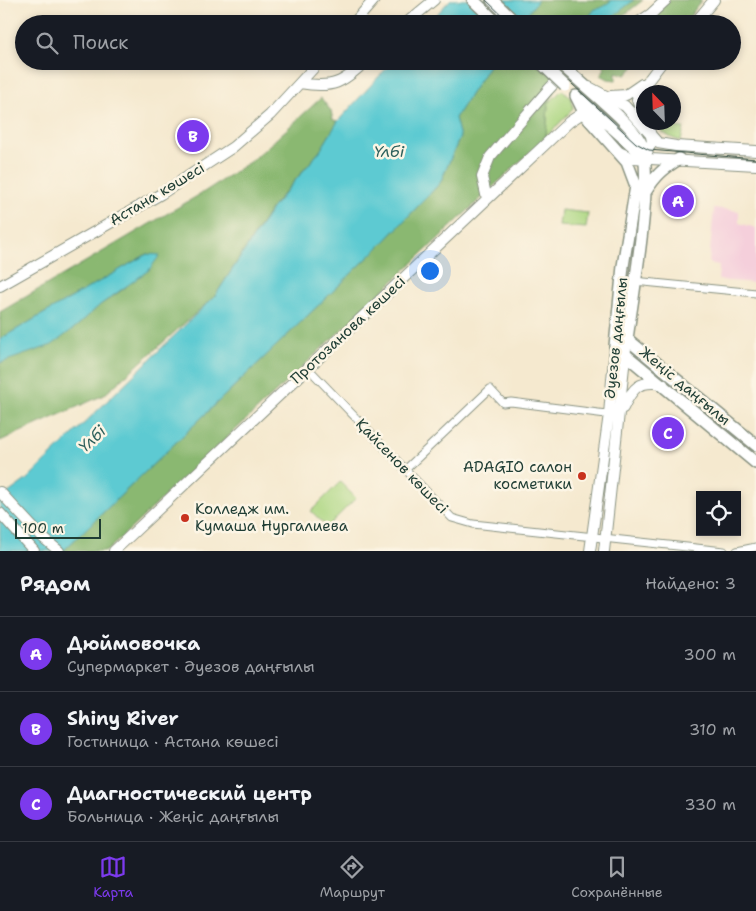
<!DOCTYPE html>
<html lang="ru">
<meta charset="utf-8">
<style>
:root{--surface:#171b24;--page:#20242c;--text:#f1f3f6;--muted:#9ea1a6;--line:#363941;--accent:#7c3aed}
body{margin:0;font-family:"Shantell Sans",sans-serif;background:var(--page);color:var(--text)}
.controls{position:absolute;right:15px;bottom:15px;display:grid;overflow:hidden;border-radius:0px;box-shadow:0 2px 8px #0003}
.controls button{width:45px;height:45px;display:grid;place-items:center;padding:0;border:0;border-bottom:1px solid var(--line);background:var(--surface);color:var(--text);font:25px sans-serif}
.compass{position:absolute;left:636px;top:85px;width:45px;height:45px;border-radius:50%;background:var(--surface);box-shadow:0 2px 8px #0003;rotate:337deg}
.scale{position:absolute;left:15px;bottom:12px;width:86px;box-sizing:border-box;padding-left:5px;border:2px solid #1f3d34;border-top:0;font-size:14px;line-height:18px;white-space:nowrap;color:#1f3d34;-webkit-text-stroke:4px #fcf5e5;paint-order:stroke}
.you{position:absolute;left:429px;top:270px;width:18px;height:18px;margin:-12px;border:4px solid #fff;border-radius:50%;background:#1a73e8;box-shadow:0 0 0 8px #1a73e833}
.badge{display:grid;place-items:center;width:32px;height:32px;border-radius:50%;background:var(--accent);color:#fff;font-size:16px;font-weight:700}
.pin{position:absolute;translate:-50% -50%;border:2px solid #fff;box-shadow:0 1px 5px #0006}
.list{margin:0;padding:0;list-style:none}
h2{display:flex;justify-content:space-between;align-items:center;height:65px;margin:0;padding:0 20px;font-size:21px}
h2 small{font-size:16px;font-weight:400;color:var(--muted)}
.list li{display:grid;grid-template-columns:32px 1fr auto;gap:15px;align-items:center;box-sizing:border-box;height:75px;padding:0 20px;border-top:1px solid var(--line)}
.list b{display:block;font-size:19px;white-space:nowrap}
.list p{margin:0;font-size:16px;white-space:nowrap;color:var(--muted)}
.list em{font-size:16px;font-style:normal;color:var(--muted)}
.icon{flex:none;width:28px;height:28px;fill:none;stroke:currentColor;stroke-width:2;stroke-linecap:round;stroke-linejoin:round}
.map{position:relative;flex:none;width:756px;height:551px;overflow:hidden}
.search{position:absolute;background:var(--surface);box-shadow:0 2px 8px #0003;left:15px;right:15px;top:15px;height:55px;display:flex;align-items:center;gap:12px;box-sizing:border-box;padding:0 18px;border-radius:28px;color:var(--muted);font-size:19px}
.sheet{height:290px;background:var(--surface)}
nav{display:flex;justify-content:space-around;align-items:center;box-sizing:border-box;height:70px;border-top:1px solid var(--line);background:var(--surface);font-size:14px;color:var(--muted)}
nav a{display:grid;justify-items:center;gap:2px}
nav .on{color:var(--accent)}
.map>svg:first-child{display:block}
.built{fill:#f5cfdb}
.green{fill:#add783;stroke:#668a5c}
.forest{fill:#8ab871;stroke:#547a52}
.water{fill:#5dcad2;stroke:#3e8483}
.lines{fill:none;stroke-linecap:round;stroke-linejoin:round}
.street-casing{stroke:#8a9382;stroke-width:9}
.secondary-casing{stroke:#8a9382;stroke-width:12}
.primary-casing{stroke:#8a9382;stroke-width:14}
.street{stroke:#fff;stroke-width:7}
.secondary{stroke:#fff;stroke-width:10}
.primary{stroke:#fff;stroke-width:11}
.tram{stroke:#1f3d34;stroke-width:1}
.primary-bridge-casing{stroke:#8a9382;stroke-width:14;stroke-linecap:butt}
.primary-bridge{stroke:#fff;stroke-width:11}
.poi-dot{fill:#c8321e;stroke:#fcf5e5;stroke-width:2}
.labels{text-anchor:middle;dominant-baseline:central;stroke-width:5;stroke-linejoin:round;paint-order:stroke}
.street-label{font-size:15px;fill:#1f3d34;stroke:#fcf5e5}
.poi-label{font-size:15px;fill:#1f3d34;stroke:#fcf5e5;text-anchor:end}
.water-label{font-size:16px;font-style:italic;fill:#2e605c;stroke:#fcf5e5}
</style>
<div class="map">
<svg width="756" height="551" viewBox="0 0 756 551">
<rect width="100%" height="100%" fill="#fcf5e5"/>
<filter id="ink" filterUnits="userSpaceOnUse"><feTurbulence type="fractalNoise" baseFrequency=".02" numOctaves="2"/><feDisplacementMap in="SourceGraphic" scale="10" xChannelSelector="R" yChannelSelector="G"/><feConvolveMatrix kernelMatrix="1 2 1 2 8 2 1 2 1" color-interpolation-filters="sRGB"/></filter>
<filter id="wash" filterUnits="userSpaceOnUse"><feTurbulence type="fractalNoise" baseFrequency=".0096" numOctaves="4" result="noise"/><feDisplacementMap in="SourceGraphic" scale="20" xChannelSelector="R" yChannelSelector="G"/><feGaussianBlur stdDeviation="1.12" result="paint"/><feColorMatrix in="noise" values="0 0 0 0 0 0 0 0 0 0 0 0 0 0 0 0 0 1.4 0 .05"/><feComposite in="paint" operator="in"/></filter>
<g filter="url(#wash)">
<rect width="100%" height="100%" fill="#f5e9cf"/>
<!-- built -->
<path class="built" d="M714,208L739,211V223L756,228V283L718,280L719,265L709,263Z"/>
<!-- green -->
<path class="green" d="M562,90L572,99L573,109L546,137L548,104Z
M653,123H667L671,127L684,128L681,141C669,138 661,132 653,123Z
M561,210L588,213L586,228L559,226Z
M340,482L356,498L327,527L311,511Z"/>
<!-- forest -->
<path class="forest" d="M538,0H643L628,12L608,24H520Z
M669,0H702L684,24H641Z
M492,61H571L548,104L546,137L107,551H63L382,244L440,183L460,137L455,118Z
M599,61H639L626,75L616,72V80L608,79L601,75L605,68Z
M321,98L331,111L333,120L338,121L320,151L272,207L215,296L104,395L0,441V363L77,326L100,305L125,288L152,255L147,254L0,339V312L204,192L254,159Z"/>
<!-- water -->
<path class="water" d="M450,0H538L520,24H428Z
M612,0H634L606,22L583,24L595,9L601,8Z
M393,61H492L455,118L460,137L440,183L382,244L63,551H0V499L26,480L215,296L273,207L320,151L338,121Z
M147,254L160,255L149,270L100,305L77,326L52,345L0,363V339Z"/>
</g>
<g filter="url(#ink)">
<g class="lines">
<!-- street casing -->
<g class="street-casing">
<path id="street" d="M634,281L756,293
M308,368L452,518L473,524L724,551
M405,470L490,389L503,403L511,402L614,415
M737,551L756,547"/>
</g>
<!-- secondary casing -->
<g class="secondary-casing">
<path id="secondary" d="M353,24L374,0
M405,24L434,0
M636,24L651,14L666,0
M694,24L714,0
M300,83C333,89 343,83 366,61
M589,87L625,106L658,143L676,146L756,151
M611,96L626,95L642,84
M644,119L637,100L638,94L663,61
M619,152L633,158L756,165
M645,157L652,141L650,132
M487,199L482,177L490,157L548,90L575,61
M0,286L161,194L233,147L270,115L320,61
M623,408C633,387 639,380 663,384
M0,492L41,536L59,551
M0,513L34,551
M114,551L569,122L584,112
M590,551L609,414L615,346
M604,551L627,339"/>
</g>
<!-- primary casing -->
<g class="primary-casing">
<path id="primary" d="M473,0L498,24
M492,0L517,24
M574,76C591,92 628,121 640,141C656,169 632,300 627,339
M576,96L586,116L627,162L636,186L623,266L615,346
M581,100L645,157
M646,191C655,176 664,168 679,159
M622,342L627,339L756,445
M615,346L756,463"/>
</g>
<!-- street -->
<use href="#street" class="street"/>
<!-- secondary -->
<use href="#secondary" class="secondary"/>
<!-- primary -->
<use href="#primary" class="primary"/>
<!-- tram -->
<path class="tram" d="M486,0L511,24
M547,61L636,143L649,150L756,159"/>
<!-- primary-bridge casing -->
<g class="primary-bridge-casing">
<path id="primary-bridge" d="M539,61L565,86
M557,61L574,76"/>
</g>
<!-- primary-bridge -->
<use href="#primary-bridge" class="primary-bridge"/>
</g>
</g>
<!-- markers -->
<g class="poi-dot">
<circle cx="582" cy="476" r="5"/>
<circle cx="185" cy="518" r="5"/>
</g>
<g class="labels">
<!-- street labels -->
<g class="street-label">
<text transform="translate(157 194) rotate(-31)">Астана көшесі</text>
<text transform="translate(348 330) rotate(-43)">Протозанова көшесі</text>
<text transform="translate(616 338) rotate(-84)">Әуезов даңғылы</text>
<text transform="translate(685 386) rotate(40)">Жеңіс даңғылы</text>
<text transform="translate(402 466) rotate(46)">Қайсенов көшесі</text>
</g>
<!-- poi labels -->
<g class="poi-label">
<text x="572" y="467">ADAGIO салон<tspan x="572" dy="17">косметики</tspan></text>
<text x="195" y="509" text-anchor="start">Колледж им.<tspan x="195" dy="17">Кумаша Нургалиева</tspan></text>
</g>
<!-- water labels -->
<g class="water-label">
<text x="389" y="151">Үлбі</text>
<text transform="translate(92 439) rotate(-44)">Үлбі</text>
</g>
</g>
</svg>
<div class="controls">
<button><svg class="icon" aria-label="locate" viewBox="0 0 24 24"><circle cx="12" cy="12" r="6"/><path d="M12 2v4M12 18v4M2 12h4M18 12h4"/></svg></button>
</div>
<svg class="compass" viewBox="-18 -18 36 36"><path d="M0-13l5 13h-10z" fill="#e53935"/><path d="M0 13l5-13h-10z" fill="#9ea1a6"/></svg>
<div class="scale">100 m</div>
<div class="you"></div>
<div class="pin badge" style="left:678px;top:201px">A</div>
<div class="pin badge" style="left:193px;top:136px">B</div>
<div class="pin badge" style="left:668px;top:433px">C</div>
<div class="search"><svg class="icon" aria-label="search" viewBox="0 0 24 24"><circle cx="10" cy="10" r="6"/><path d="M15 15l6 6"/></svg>Поиск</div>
</div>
<section class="sheet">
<h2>Рядом<small>Найдено: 3</small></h2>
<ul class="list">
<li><span class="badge">A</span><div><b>Дюймовочка</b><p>Супермаркет · Әуезов даңғылы</p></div><em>300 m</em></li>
<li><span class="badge">B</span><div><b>Shiny River</b><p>Гостиница · Астана көшесі</p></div><em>310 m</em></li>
<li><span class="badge">C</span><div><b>Диагностический центр</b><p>Больница · Жеңіс даңғылы</p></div><em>330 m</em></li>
</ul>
</section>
<nav>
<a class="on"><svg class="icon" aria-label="map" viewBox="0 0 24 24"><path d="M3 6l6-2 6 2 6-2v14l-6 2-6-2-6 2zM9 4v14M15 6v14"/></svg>Карта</a>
<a><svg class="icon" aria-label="directions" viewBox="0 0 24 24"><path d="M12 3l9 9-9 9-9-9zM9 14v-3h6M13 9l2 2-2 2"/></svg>Маршрут</a>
<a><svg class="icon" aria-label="saved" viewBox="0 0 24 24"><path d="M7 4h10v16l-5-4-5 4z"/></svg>Сохранённые</a>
</nav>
